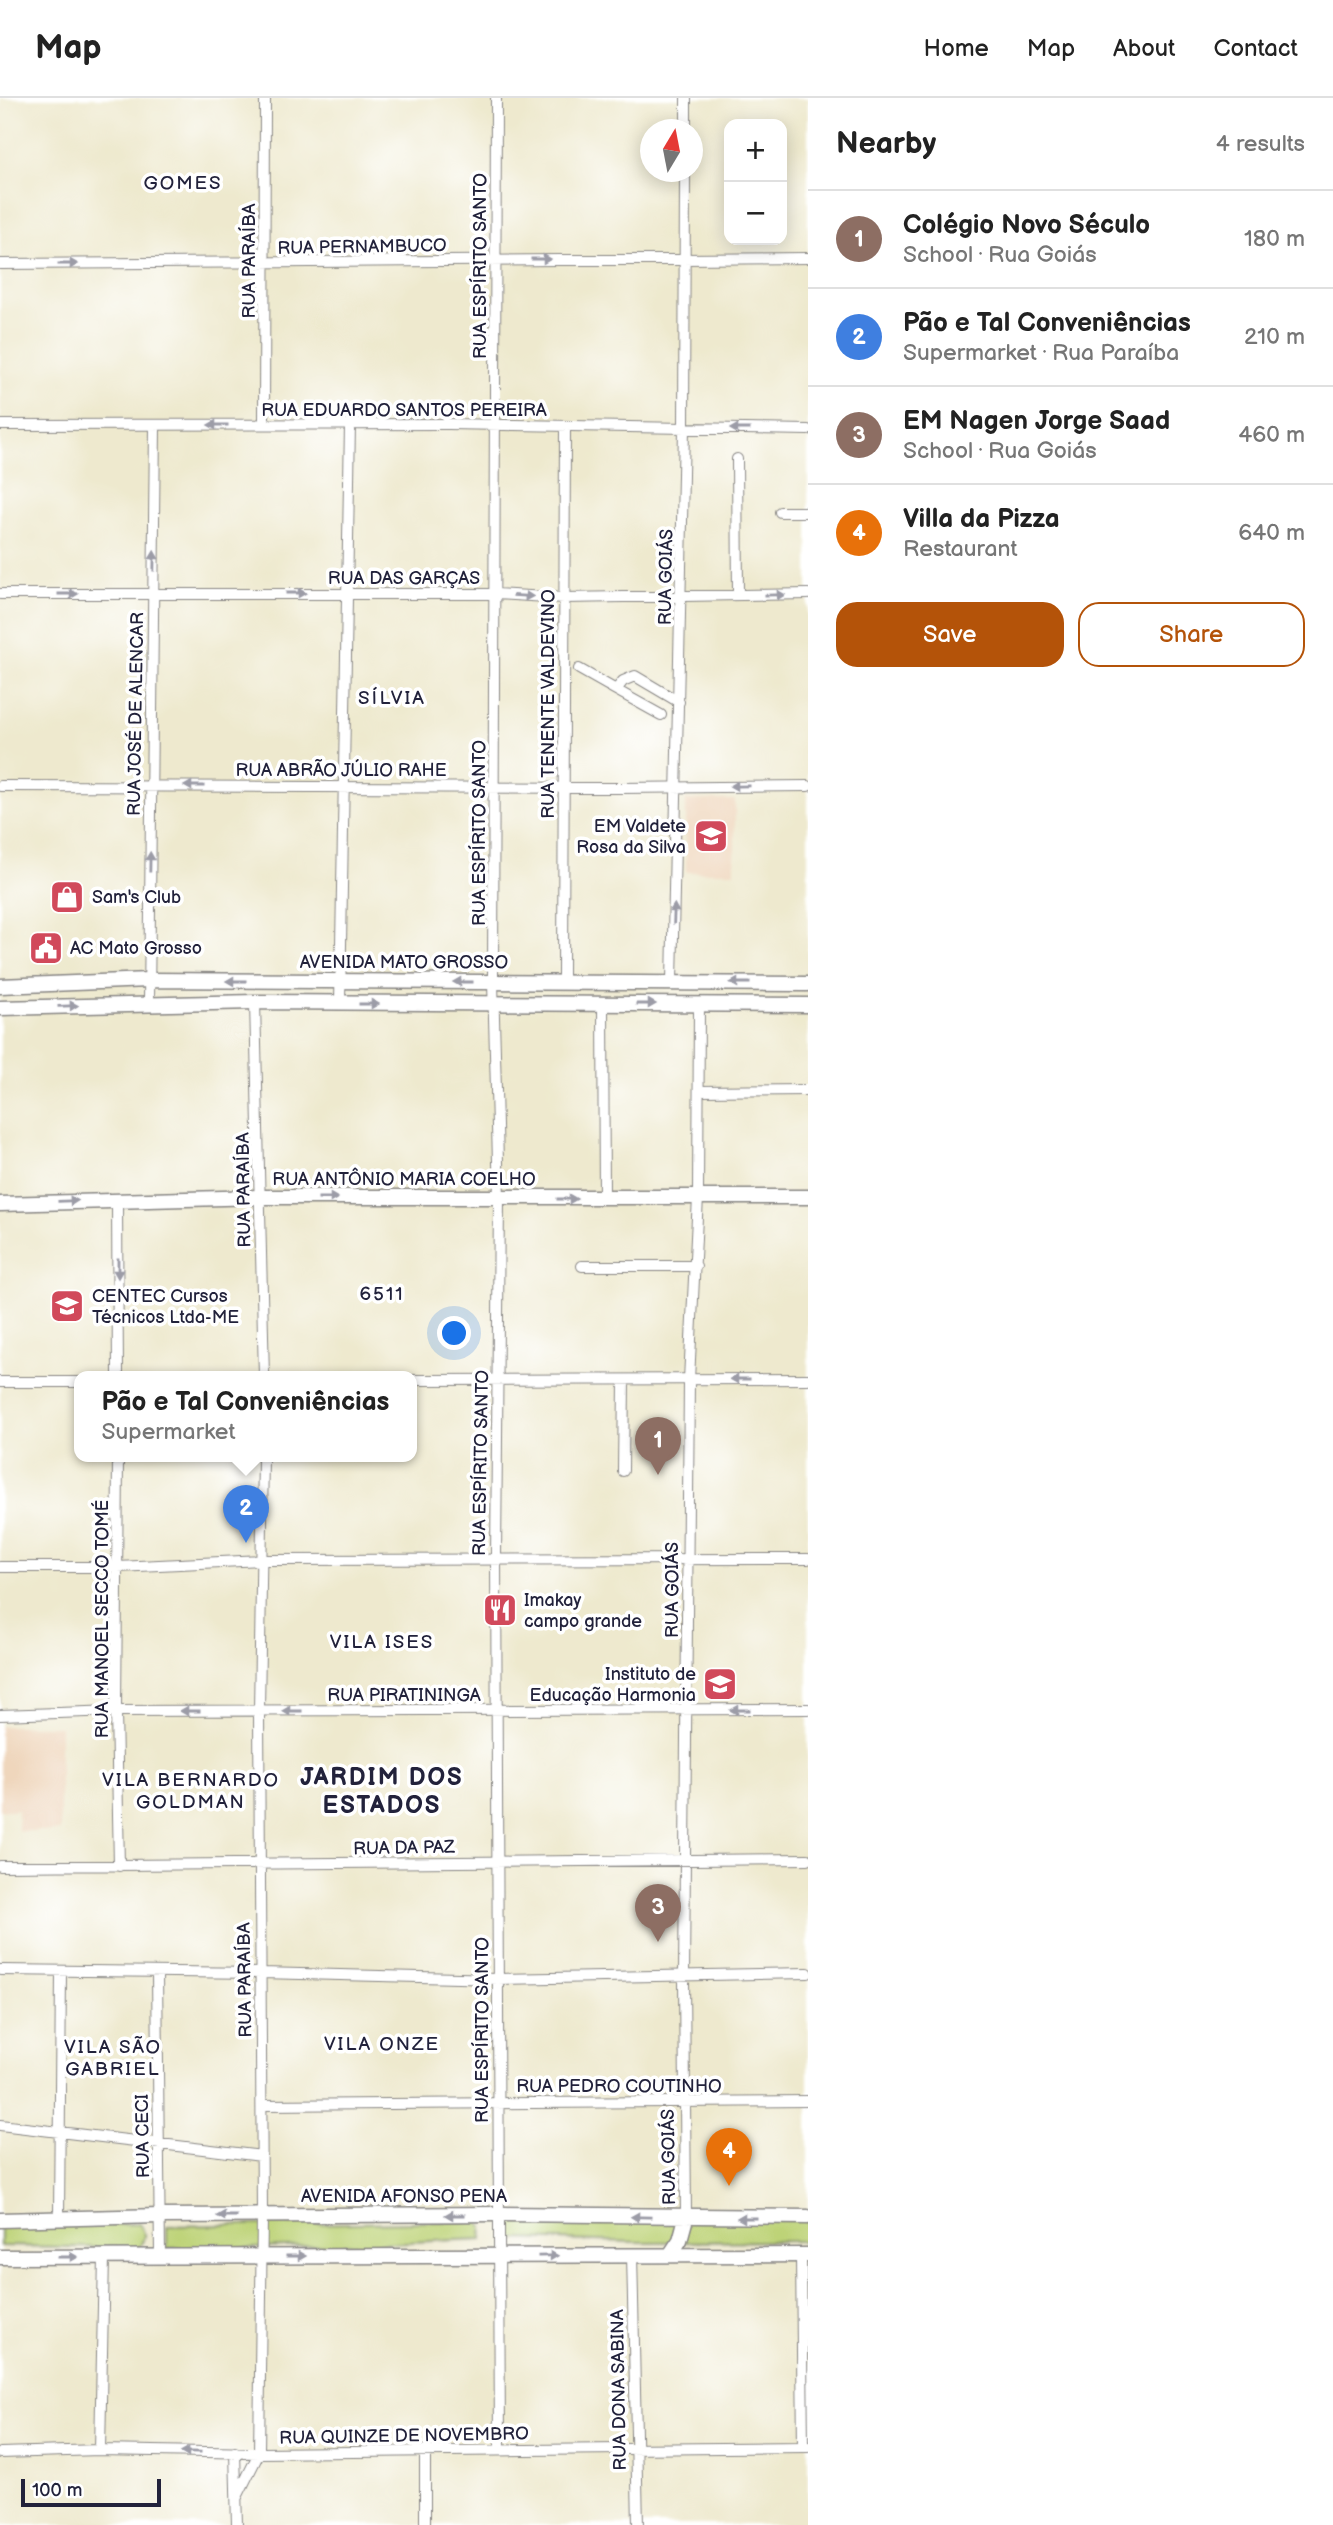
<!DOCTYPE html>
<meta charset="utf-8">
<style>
:root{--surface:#fff;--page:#f6f6f6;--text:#222;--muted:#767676;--line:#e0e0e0;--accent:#b45309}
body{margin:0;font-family:"Balsamiq Sans",sans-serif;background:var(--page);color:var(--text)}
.controls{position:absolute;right:21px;top:21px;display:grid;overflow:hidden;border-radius:14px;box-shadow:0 4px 18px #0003}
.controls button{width:63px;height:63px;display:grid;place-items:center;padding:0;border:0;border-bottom:2px solid var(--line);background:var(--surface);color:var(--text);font:35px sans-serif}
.compass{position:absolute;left:640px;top:21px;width:63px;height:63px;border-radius:50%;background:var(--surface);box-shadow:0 4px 18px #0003;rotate:10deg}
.scale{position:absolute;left:21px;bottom:18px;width:140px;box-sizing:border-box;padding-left:7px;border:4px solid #22223b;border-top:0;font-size:19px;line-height:24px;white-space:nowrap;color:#22223b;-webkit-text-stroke:5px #fff;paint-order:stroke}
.you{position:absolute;left:455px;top:1236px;width:24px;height:24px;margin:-18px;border:5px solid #fff;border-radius:50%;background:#1a73e8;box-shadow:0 0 0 10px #1a73e833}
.badge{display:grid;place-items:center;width:46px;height:46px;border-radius:50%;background:var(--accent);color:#fff;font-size:23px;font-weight:700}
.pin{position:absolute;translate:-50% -58px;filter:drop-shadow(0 2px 4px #0008)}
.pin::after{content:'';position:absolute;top:37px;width:24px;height:21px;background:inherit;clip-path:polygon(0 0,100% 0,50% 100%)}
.popup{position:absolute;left:74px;top:1273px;width:343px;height:91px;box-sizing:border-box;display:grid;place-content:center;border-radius:14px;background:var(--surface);filter:drop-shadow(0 2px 5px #0005);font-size:23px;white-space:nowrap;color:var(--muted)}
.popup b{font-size:26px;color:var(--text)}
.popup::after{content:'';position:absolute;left:50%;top:100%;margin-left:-14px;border:14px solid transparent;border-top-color:var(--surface)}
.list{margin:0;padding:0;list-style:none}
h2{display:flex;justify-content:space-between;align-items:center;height:91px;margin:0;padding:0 28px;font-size:30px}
h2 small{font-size:23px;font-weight:400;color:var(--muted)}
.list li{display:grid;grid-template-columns:46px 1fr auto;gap:21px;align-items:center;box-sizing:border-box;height:98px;padding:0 28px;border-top:2px solid var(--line)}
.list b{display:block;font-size:26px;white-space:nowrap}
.list p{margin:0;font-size:23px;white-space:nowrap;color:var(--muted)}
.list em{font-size:23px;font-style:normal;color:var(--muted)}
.actions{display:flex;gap:14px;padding:21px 28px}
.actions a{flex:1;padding:16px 0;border:2px solid var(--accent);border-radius:21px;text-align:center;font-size:24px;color:var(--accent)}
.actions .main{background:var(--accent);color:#fff}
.map{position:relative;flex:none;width:808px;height:2427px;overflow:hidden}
header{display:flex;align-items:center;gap:42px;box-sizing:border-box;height:98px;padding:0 35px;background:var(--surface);border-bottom:2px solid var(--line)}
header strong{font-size:33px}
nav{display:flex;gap:38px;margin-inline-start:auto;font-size:24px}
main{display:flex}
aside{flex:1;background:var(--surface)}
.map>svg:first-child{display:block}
.built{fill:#efd6bc}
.green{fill:#bdd377;stroke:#707a59;stroke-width:2}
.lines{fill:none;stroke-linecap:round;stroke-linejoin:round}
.street-casing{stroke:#888684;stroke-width:12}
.secondary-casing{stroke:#888684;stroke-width:17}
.primary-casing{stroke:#888684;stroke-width:17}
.street{stroke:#fff;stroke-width:10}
.secondary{stroke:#fff;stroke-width:14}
.primary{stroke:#fff;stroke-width:14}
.oneway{fill:#9c9ca7}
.labels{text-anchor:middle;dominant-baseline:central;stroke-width:7;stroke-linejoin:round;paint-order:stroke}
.street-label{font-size:18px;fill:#22223b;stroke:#fff}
.poi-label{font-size:18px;fill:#22223b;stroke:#fff;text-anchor:start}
.neighbourhood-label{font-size:19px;letter-spacing:2px;fill:#22223b;stroke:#fff}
.district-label{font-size:24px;font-weight:bold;letter-spacing:2px;fill:#22223b;stroke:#fff}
</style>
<header>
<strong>Map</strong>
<nav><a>Home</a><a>Map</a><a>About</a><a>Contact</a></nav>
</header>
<main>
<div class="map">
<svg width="808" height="2427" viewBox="0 0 808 2427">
<rect width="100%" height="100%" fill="#fff"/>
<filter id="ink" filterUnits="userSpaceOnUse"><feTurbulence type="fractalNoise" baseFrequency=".0143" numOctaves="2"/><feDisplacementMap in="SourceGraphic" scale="14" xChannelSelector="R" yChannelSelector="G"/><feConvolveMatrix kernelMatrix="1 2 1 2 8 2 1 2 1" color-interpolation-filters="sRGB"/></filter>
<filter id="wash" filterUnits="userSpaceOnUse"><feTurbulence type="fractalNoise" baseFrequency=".00686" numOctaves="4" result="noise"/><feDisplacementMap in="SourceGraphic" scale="28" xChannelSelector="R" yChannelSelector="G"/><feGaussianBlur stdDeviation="1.57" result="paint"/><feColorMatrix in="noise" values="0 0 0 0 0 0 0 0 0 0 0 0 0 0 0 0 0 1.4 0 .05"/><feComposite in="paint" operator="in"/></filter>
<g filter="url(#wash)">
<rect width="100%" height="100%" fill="#eee9ce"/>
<!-- built -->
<path class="built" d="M686,702H735V774H686Z
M0,1628H60V1733H18V1712H0Z"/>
<!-- green -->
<path class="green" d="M808,2121V2143L639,2144L508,2141V2132L512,2124L591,2122Z
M477,2123L483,2128L482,2141L263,2150H167V2128Z
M140,2126C146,2135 145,2140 139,2150L0,2148V2127Z"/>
</g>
<g filter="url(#ink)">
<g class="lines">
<!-- street casing -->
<g class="street-casing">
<path id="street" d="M496,0L493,884L499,1100L496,1461L500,2352
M686,32V0
M0,166C269,166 539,161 808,160
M264,326L265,0
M0,327L448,326L808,332
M737,361L738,497
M780,414H808
M0,496H495L564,500L808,496
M579,571L616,592
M661,617L616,592L623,583L635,578L679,604
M0,688L619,690L808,688
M563,883L565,329
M672,884L684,331L685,74
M255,904L264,1279
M340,905L350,326
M149,906L155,327
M603,906L604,1101
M699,993L808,992
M117,1102L118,1279
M582,1168H696
M412,1282L808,1281
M0,1284H80
M118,1359L116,1613L119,1768
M623,1373L624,1282
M0,1469H118L262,1462L808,1461
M0,1617L116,1613L808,1611
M0,1768L808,1761
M0,1872L261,1875L498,1881L808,1875
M157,1874L160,2159
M262,2007L808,2003
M0,2027L262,2058
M59,2120L61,1873
M686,2120L684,1879L689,1282L698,1099L699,905
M632,2156L638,2427
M801,2157L803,2349
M100,2352L104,2159
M235,2354L237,2427
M0,2355L100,2352L259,2355L808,2349
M237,2399L259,2355L262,2118L259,1613L263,1359
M425,2427V2352"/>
</g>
<!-- secondary casing -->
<g class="secondary-casing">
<path id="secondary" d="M0,888L149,882L808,886
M0,910L255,904L808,907
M0,1106L260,1099H808"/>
</g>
<!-- primary casing -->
<g class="primary-casing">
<path id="primary" d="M0,2122L160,2118L500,2116L808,2119
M670,2157L680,2142L686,2120
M0,2159L808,2157"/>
</g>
<!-- street -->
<use href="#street" class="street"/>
<!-- secondary -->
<use href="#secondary" class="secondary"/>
<!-- primary -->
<use href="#primary" class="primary"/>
</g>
<!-- one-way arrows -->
<defs><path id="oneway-solid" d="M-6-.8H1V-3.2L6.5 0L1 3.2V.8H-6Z" transform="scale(1.75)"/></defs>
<g class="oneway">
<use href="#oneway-solid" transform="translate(541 161)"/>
<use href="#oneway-solid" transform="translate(68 166)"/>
<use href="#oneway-solid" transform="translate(218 327) rotate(180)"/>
<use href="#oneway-solid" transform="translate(740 331) rotate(-180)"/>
<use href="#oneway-solid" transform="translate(154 463) rotate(-89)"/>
<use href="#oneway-solid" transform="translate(296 495)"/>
<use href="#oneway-solid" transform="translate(68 496)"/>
<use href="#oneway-solid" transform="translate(775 497) rotate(-1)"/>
<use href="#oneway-solid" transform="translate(523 498) rotate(3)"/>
<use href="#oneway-solid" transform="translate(194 688) rotate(-180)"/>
<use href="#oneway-solid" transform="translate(740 688) rotate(179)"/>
<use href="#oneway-solid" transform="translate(150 764) rotate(-89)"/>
<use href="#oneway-solid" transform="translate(674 816) rotate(-88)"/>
<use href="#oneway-solid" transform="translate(236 883) rotate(-180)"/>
<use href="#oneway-solid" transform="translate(463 884) rotate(-180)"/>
<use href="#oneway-solid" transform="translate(740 885) rotate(-180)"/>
<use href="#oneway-solid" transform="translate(369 906)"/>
<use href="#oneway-solid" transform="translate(646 906)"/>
<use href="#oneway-solid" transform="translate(68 908) rotate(-2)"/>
<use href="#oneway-solid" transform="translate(328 1100)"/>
<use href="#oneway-solid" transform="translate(567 1101)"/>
<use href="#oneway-solid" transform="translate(68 1103) rotate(-2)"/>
<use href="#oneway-solid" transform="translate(118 1170) rotate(90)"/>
<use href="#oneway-solid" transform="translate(740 1281) rotate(180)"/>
<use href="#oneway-solid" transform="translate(740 1612) rotate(180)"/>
<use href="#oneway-solid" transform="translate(190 1613) rotate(180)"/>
<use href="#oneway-solid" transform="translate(292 1613) rotate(-180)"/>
<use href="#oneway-solid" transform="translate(455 2117) rotate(180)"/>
<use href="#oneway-solid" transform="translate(227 2118) rotate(180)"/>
<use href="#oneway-solid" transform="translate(641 2119) rotate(-179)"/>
<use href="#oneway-solid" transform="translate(747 2120) rotate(180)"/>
<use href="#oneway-solid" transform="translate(296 2158)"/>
<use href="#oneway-solid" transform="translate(548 2158) rotate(-1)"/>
<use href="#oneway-solid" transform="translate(68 2159)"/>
<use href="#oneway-solid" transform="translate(191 2354) rotate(-179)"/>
</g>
</g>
<!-- icons -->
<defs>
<g id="school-square" transform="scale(1.75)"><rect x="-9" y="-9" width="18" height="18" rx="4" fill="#d1495b" stroke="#fff"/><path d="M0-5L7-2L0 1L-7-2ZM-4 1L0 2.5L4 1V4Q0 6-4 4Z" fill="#fff"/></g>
<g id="shop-square" transform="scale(1.75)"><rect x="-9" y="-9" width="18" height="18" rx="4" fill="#d1495b" stroke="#fff"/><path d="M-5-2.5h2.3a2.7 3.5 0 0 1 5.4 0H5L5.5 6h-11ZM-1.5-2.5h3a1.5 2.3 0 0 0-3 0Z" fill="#fff"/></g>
<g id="civic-square" transform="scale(1.75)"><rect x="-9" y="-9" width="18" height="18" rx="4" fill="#d1495b" stroke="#fff"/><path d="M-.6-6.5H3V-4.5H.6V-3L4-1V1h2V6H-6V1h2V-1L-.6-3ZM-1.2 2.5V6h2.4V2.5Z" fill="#fff"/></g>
<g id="restaurant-square" transform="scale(1.75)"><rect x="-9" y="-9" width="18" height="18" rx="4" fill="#d1495b" stroke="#fff"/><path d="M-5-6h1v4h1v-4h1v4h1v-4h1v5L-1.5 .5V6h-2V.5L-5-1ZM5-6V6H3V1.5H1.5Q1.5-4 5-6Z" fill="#fff"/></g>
</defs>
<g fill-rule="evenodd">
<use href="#school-square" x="711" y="738"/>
<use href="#shop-square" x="67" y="799"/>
<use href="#civic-square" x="46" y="850"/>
<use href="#school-square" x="67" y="1208"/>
<use href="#restaurant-square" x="500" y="1512"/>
<use href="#school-square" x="720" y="1586"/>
</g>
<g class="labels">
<!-- street labels -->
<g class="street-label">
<text transform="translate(362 149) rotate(-1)">RUA PERNAMBUCO</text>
<text transform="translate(249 163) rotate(-90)">RUA PARAÍBA</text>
<text transform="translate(480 168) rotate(-90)">RUA ESPÍRITO SANTO</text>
<text x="404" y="312">RUA EDUARDO SANTOS PEREIRA</text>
<text transform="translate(666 479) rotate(-89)">RUA GOIÁS</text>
<text x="404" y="480">RUA DAS GARÇAS</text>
<text transform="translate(548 606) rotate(-90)">RUA TENENTE VALDEVINO</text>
<text transform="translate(136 616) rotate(-89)">RUA JOSÉ DE ALENCAR</text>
<text x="341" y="672">RUA ABRÃO JÚLIO RAHE</text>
<text transform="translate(479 735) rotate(-90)">RUA ESPÍRITO SANTO</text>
<text x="404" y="864">AVENIDA MATO GROSSO</text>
<text x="404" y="1081">RUA ANTÔNIO MARIA COELHO</text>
<text transform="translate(244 1092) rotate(-91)">RUA PARAÍBA</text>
<text transform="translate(481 1365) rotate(-89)">RUA ESPÍRITO SANTO</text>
<text transform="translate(672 1492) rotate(-90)">RUA GOIÁS</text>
<text transform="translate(102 1521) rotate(-90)">RUA MANOEL SECCO TOMÉ</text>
<text x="404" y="1597">RUA PIRATININGA</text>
<text transform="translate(404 1750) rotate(-1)">RUA DA PAZ</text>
<text transform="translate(245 1882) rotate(-91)">RUA PARAÍBA</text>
<text transform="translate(482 1932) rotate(-90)">RUA ESPÍRITO SANTO</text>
<text x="619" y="1988">RUA PEDRO COUTINHO</text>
<text transform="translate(143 2038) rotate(-91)">RUA CECI</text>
<text transform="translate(669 2059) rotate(-91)">RUA GOIÁS</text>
<text x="404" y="2098">AVENIDA AFONSO PENA</text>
<text transform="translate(619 2292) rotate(-91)">RUA DONA SABINA</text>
<text transform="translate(404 2338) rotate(-1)">RUA QUINZE DE NOVEMBRO</text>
</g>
<!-- poi labels -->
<g class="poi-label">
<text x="686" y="728" text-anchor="end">EM Valdete<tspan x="686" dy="21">Rosa da Silva</tspan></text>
<text x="92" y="799">Sam's Club</text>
<text x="70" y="850">AC Mato Grosso</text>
<text x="92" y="1198">CENTEC Cursos<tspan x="92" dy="21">Técnicos Ltda-ME</tspan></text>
<text x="524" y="1502">Imakay<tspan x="524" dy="21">campo grande</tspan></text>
<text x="696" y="1576" text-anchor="end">Instituto de<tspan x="696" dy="21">Educação Harmonia</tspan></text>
</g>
<!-- neighbourhood labels -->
<g class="neighbourhood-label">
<text x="183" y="85">GOMES</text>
<text x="392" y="600">SÍLVIA</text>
<text x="382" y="1196">6511</text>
<text x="382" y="1544">VILA ISES</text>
<text x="191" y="1682">VILA BERNARDO<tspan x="191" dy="22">GOLDMAN</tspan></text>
<text x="382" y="1946">VILA ONZE</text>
<text x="113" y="1949">VILA SÃO<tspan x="113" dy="22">GABRIEL</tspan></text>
</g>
<!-- district labels -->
<g class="district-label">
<text x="382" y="1679">JARDIM DOS<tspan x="382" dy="28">ESTADOS</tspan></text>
</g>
</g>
</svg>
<div class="controls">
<button>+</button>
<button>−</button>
</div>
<svg class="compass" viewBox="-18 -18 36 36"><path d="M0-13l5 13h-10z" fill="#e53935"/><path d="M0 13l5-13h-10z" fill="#767676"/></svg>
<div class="scale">100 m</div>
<div class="you"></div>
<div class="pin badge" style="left:658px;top:1377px;background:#8d6e63">1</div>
<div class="pin badge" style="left:246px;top:1445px;background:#3f7fe0">2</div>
<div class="popup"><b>Pão e Tal Conveniências</b>Supermarket</div>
<div class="pin badge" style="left:658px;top:1844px;background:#8d6e63">3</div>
<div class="pin badge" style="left:729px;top:2088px;background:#e8710a">4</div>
</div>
<aside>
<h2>Nearby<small>4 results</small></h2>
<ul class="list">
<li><span class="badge" style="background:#8d6e63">1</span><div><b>Colégio Novo Século</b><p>School · Rua Goiás</p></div><em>180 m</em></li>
<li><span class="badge" style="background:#3f7fe0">2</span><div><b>Pão e Tal Conveniências</b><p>Supermarket · Rua Paraíba</p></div><em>210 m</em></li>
<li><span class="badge" style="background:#8d6e63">3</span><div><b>EM Nagen Jorge Saad</b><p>School · Rua Goiás</p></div><em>460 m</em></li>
<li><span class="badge" style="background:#e8710a">4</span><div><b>Villa da Pizza</b><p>Restaurant</p></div><em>640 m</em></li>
</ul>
<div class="actions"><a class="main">Save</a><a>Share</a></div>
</aside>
</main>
